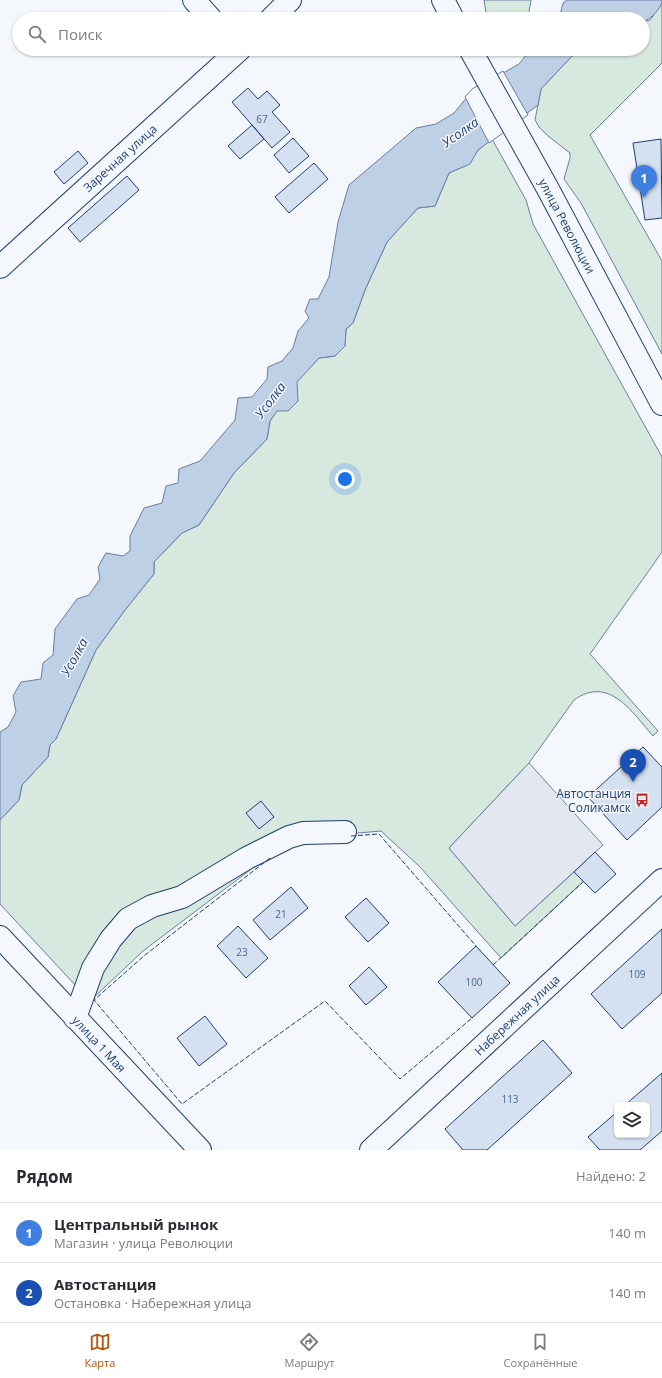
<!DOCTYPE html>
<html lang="ru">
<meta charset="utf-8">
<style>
:root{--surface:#fff;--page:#f7f7f7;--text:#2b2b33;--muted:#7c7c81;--line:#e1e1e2;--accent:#b45309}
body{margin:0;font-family:"Open Sans",sans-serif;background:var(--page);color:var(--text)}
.controls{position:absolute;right:12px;bottom:12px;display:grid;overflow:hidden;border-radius:6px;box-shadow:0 1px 3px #0004}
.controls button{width:36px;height:36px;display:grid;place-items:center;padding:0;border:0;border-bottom:1px solid var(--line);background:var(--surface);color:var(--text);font:20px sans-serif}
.you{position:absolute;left:345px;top:479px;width:14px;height:14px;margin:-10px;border:3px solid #fff;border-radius:50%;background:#1a73e8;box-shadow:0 0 0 6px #1a73e833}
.badge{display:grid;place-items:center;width:26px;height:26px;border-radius:50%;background:var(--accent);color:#fff;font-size:13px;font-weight:700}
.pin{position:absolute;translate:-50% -33px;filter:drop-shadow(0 1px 2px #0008)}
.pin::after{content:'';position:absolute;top:21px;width:14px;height:12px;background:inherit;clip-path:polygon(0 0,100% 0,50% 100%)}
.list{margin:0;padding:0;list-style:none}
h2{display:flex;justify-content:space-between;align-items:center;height:52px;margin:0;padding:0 16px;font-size:17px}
h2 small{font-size:13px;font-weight:400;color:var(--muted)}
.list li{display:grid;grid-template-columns:26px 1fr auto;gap:12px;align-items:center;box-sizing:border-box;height:60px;padding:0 16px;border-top:1px solid var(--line)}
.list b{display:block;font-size:15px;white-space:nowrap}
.list p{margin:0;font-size:13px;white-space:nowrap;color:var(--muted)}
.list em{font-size:13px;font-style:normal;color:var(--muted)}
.icon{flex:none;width:22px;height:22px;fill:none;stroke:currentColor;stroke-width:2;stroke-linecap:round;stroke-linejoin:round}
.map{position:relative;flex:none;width:662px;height:1150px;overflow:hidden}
.search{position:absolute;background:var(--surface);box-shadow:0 1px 3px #0004;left:12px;right:12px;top:12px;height:44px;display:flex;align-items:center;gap:10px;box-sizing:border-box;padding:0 14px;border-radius:22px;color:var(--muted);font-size:15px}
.sheet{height:172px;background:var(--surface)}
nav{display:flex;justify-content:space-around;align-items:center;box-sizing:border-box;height:56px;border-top:1px solid var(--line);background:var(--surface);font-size:11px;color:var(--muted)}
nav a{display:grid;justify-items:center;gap:2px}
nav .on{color:var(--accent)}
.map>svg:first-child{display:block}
.green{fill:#d7e8df;stroke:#687fa3}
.parking{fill:#e3e8f0;stroke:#687fa3}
.water{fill:#bed0e5;stroke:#687fa3}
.pier{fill:#f4f7fb;stroke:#687fa3}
.building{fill:#d5e0f0;stroke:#1d3f73}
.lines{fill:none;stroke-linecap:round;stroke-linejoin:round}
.minor-casing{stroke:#1d3f73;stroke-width:24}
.major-casing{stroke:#1d3f73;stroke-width:24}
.minor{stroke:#f4f7fb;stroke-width:22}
.major{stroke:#f4f7fb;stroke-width:22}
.fence{stroke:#1d3f73;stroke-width:1;stroke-dasharray:5 2;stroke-linecap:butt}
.labels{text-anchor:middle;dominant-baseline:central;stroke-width:3;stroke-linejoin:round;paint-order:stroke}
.number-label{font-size:10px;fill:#4b6792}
.street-label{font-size:12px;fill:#1d3f73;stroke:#f4f7fb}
.poi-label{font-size:12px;fill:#1d3f73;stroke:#f4f7fb;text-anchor:end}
.water-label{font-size:13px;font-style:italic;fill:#1d3f73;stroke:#f4f7fb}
</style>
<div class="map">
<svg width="662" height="1150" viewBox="0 0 662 1150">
<rect width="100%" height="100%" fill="#f4f7fb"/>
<!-- green -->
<path class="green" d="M484,0H531L529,12L524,19H487Z
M662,3V63L590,135L662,261V354L581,203L564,179L570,158V153L548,136L539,127L535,120L541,89L572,56L585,49H643V22L650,20Z
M492,139L526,200L533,224L662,457V552L590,654L658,731L653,736C632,712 609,675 574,700L529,763L449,848L515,926L574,872L584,881L501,958L420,867L381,831L291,839L143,951L90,1001L0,904V820L19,800L22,785L48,757L50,745L56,739L96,650L125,610L154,574V562L182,533L199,525L234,473L267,439L270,421L296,382L319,358L335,356L345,346L346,329L353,323L365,290L387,242L418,208L435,206L449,173L469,164L478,150Z"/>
<!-- parking -->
<path class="parking" d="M529,763L603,845L515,926L449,848Z"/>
<!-- water -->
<path class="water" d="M567,0H662C662,9 650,19 643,22V19H559L563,3Z
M531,49H585L572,56L541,89L538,105L478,150L470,164L449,173L435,206L418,208L387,242L365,290L353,323L346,329L345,346L335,356L319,358L297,382L298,401L288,411H277L270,421L267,439L234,473L199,525L182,533L154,562V574L125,610L96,650L56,739L50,745L48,757L22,785L19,800L0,820V732L8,727L16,712L13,696L21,682L41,679L43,663L53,655L55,629L77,599L89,595L100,579L98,567L106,553L123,556L130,551V536L144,508L162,503L166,486L178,483L179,469L200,461L235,420L238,398L252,397L267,379L268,367L282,361L293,348L298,331L309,318L305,311L310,299H318L329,277L338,222L349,185L416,128L436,124L454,113L473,90L519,64Z"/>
<!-- pier -->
<path class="pier" d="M503,71L528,115L489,143L465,97L472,89Z"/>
<!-- building -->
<path class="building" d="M248,88L258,99L267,91L280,105L272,112L290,132L272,148L232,102Z
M252,125L264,139L240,159L228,146Z
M293,138L309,156L289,173L274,155Z
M661,139L662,218L645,220L633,143Z
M78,151L88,163L64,184L54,172Z
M314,163L328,179L289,213L275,197Z
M127,176L139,190L80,242L68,228Z
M643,747L662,767V807L627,840L588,797Z
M261,801L274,817L259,829L246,813Z
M595,852L616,874L595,893L574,872Z
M291,887L308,908L270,940L253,920Z
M366,898L389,923L368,942L345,917Z
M238,926L268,958L246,978L217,946Z
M662,929V993L622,1029L591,994Z
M476,946L510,983L472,1018L438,982Z
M369,967L387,987L366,1005L349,986Z
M205,1016L227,1044L199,1066L177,1038Z
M543,1040L572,1073L487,1150H463L445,1129Z
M662,1073V1131L640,1150H600L588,1137L617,1112V1135H647V1105H625Z"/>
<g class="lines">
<!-- minor casing -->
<g class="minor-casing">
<path id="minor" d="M194,0L211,19
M271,19L290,0
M0,267L240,49
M0,937L200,1150
M75,1018L93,968L111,939L128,919L152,906L182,897L247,858L289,837L303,833L345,832
M371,1150L662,880"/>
</g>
<!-- major casing -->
<g class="major-casing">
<path id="major" d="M443,0L453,19
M470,49L548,189L662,404"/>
</g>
<!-- minor -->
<use href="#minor" class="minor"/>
<!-- major -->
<use href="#major" class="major"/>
<!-- fence -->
<path class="fence" d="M351,836L379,834L476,946
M270,858L145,955L94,1000L182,1104L325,1001L400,1079L472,1018
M493,965L584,881"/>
</g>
<!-- icons -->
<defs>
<g id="bus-bare" transform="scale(1.08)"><path d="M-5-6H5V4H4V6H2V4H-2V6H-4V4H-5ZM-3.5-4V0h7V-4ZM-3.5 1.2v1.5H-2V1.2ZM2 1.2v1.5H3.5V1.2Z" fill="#c62828" stroke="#f4f7fb" stroke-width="2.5" paint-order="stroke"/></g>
</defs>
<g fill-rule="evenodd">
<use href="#bus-bare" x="642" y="800"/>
</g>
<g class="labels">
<!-- number labels -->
<g class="number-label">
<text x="262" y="119">67</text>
<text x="281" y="914">21</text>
<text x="242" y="952">23</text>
<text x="637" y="974">109</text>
<text x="474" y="982">100</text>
<text x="510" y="1099">113</text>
</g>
<!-- street labels -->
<g class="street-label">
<text transform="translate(120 158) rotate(-42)">Заречная улица</text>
<text transform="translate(567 226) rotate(62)">улица Революции</text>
<text transform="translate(517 1015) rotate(-43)">Набережная улица</text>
<text transform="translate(99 1044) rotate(47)">улица 1 Мая</text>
</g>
<!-- poi labels -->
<g class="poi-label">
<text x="631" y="793">Автостанция<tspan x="631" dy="14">Соликамск</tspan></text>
</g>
<!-- water labels -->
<g class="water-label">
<text transform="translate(460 132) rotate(-35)">Усолка</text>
<text transform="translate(270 400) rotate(-53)">Усолка</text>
<text transform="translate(74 657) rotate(-61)">Усолка</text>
</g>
</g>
</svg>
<div class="controls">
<button><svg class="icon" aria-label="layers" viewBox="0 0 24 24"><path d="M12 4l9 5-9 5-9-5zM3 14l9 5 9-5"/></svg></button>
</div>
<div class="you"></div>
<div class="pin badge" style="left:644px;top:198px;background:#3f7fe0">1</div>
<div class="pin badge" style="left:633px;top:782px;background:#1a4fb4">2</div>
<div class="search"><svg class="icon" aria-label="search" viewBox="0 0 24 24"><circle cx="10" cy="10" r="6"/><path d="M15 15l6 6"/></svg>Поиск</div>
</div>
<section class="sheet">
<h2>Рядом<small>Найдено: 2</small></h2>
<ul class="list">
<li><span class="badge" style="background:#3f7fe0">1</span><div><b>Центральный рынок</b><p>Магазин · улица Революции</p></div><em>140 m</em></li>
<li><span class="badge" style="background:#1a4fb4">2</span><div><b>Автостанция</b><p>Остановка · Набережная улица</p></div><em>140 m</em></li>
</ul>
</section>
<nav>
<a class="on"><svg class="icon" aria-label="map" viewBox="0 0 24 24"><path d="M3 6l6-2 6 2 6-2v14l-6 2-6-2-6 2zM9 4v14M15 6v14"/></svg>Карта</a>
<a><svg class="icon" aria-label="directions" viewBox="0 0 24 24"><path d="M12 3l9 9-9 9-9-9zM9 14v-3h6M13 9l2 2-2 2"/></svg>Маршрут</a>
<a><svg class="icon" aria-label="saved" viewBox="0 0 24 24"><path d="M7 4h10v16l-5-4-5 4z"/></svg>Сохранённые</a>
</nav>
